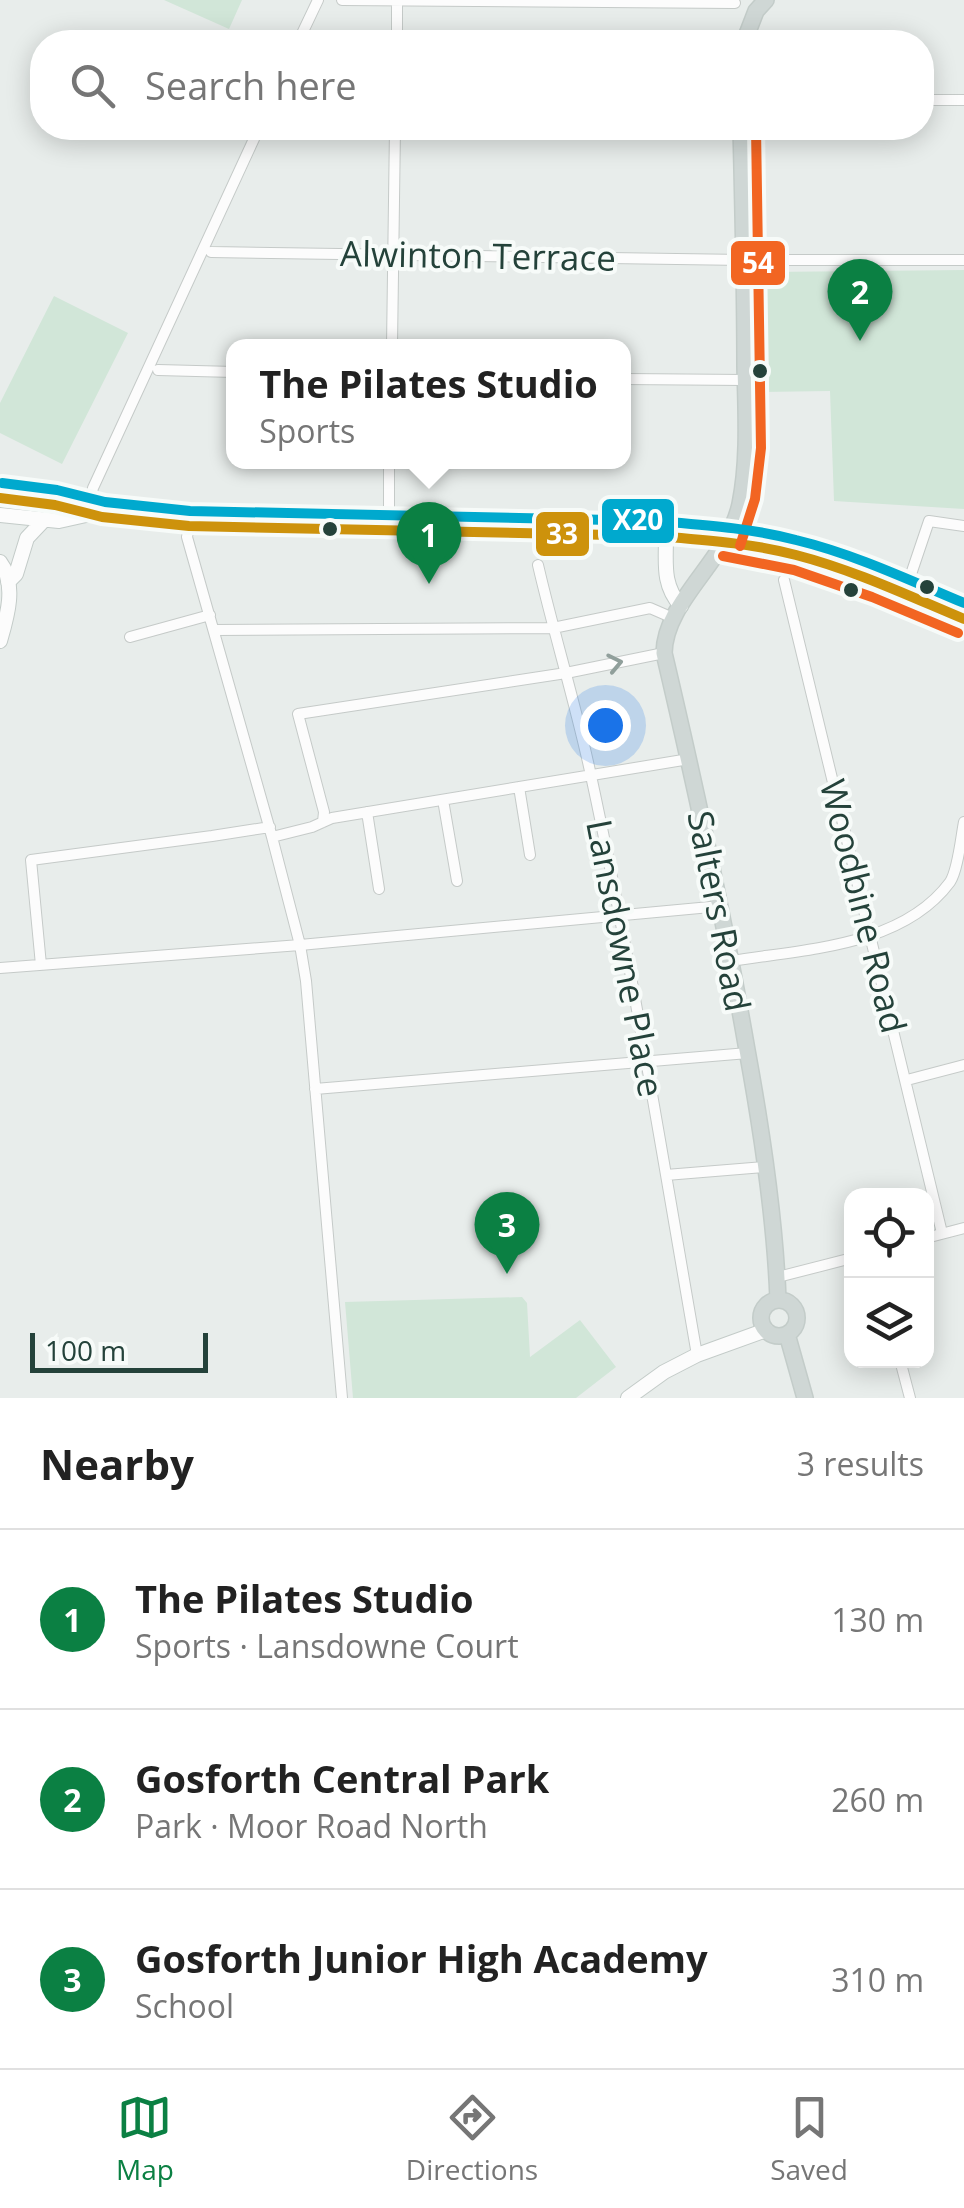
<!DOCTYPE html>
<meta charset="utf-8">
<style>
:root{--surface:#fff;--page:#f6f6f6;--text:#222;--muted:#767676;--line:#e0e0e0;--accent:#0b8043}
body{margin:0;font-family:"Open Sans",sans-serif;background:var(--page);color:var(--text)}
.controls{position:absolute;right:30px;bottom:30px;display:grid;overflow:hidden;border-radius:20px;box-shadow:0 5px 25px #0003}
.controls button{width:90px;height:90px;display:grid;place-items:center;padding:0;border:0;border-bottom:2px solid var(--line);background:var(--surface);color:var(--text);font:50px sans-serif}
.scale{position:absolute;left:30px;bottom:25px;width:178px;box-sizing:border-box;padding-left:10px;border:5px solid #24423a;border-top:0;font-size:28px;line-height:35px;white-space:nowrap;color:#24423a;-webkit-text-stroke:8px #f7fbf9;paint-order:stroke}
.you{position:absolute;left:605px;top:725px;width:35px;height:35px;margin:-25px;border:8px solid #fff;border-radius:50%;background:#1a73e8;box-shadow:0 0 0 15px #1a73e833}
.badge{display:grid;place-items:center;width:65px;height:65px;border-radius:50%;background:var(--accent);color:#fff;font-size:32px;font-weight:700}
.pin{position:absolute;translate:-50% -82px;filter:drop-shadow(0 2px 5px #0008)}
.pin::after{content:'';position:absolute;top:52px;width:35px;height:30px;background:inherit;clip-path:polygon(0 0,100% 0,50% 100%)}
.popup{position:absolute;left:226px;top:339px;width:405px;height:130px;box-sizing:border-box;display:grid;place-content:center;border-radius:20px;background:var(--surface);filter:drop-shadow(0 2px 8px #0005);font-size:32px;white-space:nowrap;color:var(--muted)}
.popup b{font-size:38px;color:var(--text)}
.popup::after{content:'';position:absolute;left:50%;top:100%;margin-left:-20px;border:20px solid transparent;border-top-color:var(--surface)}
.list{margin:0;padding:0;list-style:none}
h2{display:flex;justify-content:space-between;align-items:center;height:130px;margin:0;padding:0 40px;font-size:42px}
h2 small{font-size:32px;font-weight:400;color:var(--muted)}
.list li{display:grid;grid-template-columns:65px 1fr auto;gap:30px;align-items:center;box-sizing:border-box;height:180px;padding:0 40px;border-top:2px solid var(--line)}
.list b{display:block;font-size:38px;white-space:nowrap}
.list p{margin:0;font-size:32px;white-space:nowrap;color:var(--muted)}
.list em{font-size:32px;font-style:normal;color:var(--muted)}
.icon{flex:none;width:55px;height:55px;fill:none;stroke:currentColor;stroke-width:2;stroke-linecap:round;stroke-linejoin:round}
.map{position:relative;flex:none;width:964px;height:1398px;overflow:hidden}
.search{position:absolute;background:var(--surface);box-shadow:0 5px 25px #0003;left:30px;right:30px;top:30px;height:110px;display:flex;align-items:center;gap:25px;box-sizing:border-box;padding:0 35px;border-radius:40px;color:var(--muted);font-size:38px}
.sheet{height:670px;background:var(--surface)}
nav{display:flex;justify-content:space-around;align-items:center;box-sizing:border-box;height:140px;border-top:2px solid var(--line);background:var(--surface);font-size:28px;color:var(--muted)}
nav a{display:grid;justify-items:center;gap:5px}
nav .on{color:var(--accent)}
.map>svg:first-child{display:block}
.green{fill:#d1e6d8}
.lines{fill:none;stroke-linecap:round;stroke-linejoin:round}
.street-casing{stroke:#c5cac8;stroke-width:12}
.secondary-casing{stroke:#c3cbc8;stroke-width:16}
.primary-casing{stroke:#c3ccc9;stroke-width:18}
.street{stroke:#fcfcfc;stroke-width:10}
.secondary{stroke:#fcfcfc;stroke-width:14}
.primary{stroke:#cfd7d5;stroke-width:15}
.bus-1-casing{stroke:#f7fbf9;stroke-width:18}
.bus-2-casing{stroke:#f7fbf9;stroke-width:18}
.bus-3-casing{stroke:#f7fbf9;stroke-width:18}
.bus-1{stroke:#cd920c;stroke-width:10}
.bus-2{stroke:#f26522;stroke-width:10}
.bus-3{stroke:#00a9ce;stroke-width:10}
.oneway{stroke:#909f9b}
.bus-dot{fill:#24423a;stroke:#f7fbf9;stroke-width:4}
.labels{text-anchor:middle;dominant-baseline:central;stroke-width:8;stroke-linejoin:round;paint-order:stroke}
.street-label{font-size:35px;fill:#24423a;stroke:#f7fbf9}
.line-badge{stroke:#f7fbf9;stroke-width:4}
.badge-label{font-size:28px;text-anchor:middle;font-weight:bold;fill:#fff}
</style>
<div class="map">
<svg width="964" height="1398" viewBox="0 0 964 1398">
<rect width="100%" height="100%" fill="#e8edeb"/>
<!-- green -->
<path class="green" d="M164,0H242L229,29Z
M964,270V509L834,501L830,391L757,392L756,289L759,278L768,272Z
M54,296L128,333L62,464L0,433V403Z
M522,1297L527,1303L530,1357L580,1320L616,1367L576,1398H353L345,1302Z"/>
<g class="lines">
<!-- street casing -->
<g class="street-casing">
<path id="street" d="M342,0L735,3
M298,42L318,0
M397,42V0
M922,100H964
M267,128L720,130
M211,252L744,260H964
M392,346L395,128
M158,370L234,372
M624,379L745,380
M87,515L93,488L259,128
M189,526L187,537L272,837L300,945L306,981L342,1398
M389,532V462
M538,565C554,634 575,702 590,771C632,965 663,1160 697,1355
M784,580L942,1233
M904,595L929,521L964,526
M214,630L553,628L650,608L673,618
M130,637L210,615
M519,787L530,855
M443,800L457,881
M367,812L379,889
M323,822L324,812L298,714L566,673L664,653
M272,837L312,827L332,818L689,759
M731,961C804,949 902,947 950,882C958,870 961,837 964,822
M41,965L31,860L212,836L270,827
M0,968L300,945L721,906
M907,1080L964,1065
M315,1089L748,1053
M666,1175L765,1167
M926,1238L964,1228
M778,1277L852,1258
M900,1360L910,1398"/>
</g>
<!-- secondary casing -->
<g class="secondary-casing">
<path id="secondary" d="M0,498L55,505L102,517L189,526L657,536C704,540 751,543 796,555C854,570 909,597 964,619
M0,515L59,521L86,515
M666,537C666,563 662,585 681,606
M0,562C17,584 7,617 0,641
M8,582L16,574L27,538L45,519
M628,1398L664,1372L697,1355L766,1330"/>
</g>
<!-- primary casing -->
<g class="primary-casing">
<path id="primary" d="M744,42L756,11L766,0
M741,128C743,207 745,287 745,366C746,411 749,460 740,504C728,560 665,600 664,653C695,785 724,917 747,1050C762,1132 775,1216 778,1300
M761 1318a18 18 0 1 1 36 0a18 18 0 1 1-36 0Z
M787,1334L805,1398"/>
</g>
<!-- street -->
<use href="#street" class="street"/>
<!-- secondary -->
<use href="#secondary" class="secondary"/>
<!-- primary -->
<use href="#primary" class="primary"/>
<!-- bus-1 casing -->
<g class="bus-1-casing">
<path id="bus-1" d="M0,498L55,505L102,517L189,526L657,536C704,540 751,543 796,555C854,570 909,596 964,619"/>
</g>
<!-- bus-2 casing -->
<g class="bus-2-casing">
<path id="bus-2" d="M740,546L755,499L761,448L756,128
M723,556L794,570L872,597L958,633"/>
</g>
<!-- bus-3 casing -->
<g class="bus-3-casing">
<path id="bus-3" d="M2,483L57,490L105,502L190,511L657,521C704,525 751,528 796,540C854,554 909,580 964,603"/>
</g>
<!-- bus-1 -->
<use href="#bus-1" class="bus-1"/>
<!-- bus-2 -->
<use href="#bus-2" class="bus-2"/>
<!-- bus-3 -->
<use href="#bus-3" class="bus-3"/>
</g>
<!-- one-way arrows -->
<defs><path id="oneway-chevron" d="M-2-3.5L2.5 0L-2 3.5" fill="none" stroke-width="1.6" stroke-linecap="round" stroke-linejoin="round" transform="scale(2.5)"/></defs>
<use class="oneway" href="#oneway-chevron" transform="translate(615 663) rotate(-12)"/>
<!-- markers -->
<g class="bus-dot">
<circle cx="760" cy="371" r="9"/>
<circle cx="330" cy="529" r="9"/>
<circle cx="927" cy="587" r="9"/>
<circle cx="851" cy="590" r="9"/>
</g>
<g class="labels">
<!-- street labels -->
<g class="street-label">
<text transform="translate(478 255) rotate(1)">Alwinton Terrace</text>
<text transform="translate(864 906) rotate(76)">Woodbine Road</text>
<text transform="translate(720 911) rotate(79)">Salters Road</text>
<text transform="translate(626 958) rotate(79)">Lansdowne Place</text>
</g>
</g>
<g class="line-badge">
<rect x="729" y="239" width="58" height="48" rx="10" fill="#f26522"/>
<rect x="600" y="497" width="76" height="48" rx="10" fill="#00a9ce"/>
<rect x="534" y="510" width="57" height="48" rx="10" fill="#cd920c"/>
</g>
<g class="badge-label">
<text x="758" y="273">54</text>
<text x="638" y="530">X20</text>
<text x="562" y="544">33</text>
</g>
</svg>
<div class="controls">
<button><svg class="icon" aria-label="locate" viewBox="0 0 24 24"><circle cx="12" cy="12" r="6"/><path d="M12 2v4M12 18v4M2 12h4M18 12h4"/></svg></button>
<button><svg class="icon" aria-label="layers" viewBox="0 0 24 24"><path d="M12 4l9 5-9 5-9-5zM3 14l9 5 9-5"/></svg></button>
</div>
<div class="scale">100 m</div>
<div class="you"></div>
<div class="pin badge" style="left:429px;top:584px">1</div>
<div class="popup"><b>The Pilates Studio</b>Sports</div>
<div class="pin badge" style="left:860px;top:341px">2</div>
<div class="pin badge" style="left:507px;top:1274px">3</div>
<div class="search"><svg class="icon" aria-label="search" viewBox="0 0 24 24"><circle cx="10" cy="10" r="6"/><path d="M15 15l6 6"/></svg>Search here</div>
</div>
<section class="sheet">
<h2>Nearby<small>3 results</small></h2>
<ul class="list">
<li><span class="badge">1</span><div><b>The Pilates Studio</b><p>Sports · Lansdowne Court</p></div><em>130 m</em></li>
<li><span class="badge">2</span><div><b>Gosforth Central Park</b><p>Park · Moor Road North</p></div><em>260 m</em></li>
<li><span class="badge">3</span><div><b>Gosforth Junior High Academy</b><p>School</p></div><em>310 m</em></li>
</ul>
</section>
<nav>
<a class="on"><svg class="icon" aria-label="map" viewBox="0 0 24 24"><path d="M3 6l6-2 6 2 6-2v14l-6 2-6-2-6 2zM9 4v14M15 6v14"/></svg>Map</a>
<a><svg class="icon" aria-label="directions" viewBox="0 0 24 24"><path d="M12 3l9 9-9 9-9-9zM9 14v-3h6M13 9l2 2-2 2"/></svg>Directions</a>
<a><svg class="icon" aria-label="saved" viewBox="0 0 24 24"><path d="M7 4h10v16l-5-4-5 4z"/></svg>Saved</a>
</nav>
